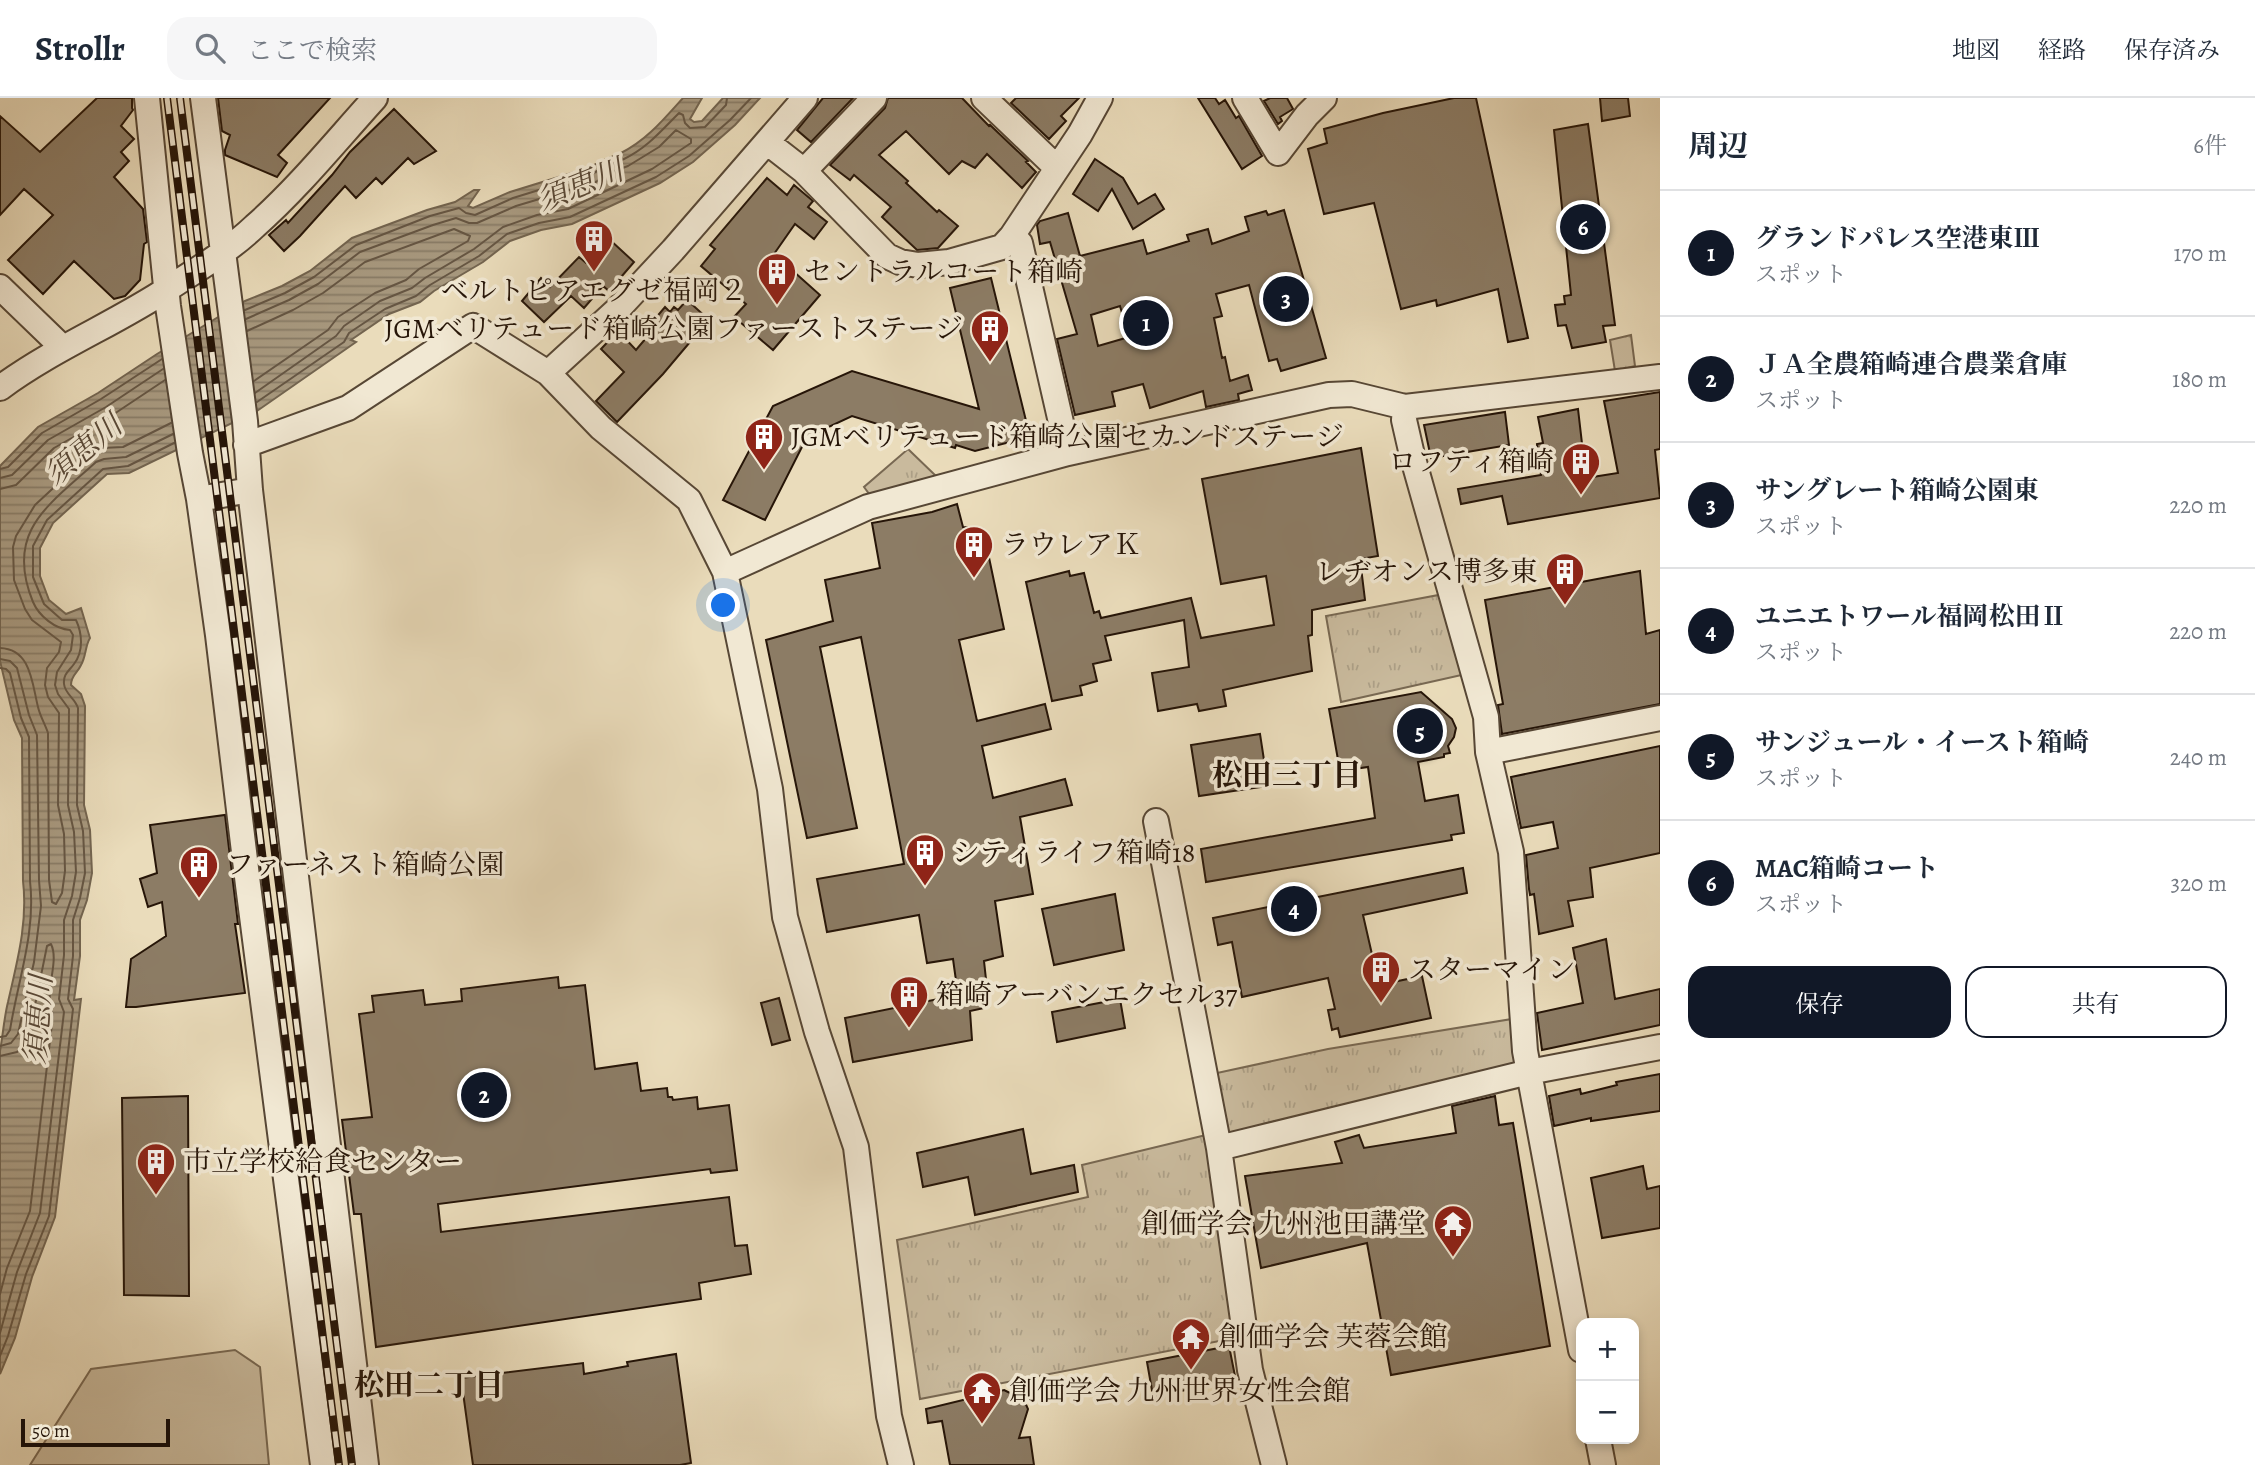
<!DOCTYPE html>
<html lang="ja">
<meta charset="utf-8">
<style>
:root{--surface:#fff;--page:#f6f6f7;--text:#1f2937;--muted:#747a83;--line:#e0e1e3;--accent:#111827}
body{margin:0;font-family:Alegreya,"Noto Serif JP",serif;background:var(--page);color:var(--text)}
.controls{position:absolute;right:21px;bottom:21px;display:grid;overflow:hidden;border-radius:14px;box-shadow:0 4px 10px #0003}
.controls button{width:63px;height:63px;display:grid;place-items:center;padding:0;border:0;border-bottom:2px solid var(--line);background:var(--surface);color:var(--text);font:35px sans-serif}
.scale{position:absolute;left:21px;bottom:18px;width:149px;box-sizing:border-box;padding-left:7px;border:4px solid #261508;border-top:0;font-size:19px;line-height:24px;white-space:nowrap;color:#261508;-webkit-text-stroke:5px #f1e8d3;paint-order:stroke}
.you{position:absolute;left:724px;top:508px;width:24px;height:24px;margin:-18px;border:5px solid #fff;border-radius:50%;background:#1a73e8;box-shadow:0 0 0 10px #1a73e833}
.badge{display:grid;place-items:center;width:46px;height:46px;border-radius:50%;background:var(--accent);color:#fff;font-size:23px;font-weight:700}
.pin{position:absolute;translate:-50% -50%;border:4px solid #fff;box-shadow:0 2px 7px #0006}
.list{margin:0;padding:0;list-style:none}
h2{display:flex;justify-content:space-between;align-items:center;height:91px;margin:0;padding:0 28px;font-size:30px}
h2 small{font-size:23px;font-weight:400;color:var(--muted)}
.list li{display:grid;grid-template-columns:46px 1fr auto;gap:21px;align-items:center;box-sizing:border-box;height:126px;padding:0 28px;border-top:2px solid var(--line)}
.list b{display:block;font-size:26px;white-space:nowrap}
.list p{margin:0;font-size:23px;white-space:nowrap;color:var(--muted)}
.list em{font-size:23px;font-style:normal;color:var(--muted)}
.actions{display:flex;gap:14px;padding:21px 28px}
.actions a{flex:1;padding:16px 0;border:2px solid var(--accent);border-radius:21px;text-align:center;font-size:24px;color:var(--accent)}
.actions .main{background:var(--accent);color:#fff}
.icon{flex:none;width:38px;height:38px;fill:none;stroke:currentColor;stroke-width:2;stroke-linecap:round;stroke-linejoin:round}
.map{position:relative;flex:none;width:1660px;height:1367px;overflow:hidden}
header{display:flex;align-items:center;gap:42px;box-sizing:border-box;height:98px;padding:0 35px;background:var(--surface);border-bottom:2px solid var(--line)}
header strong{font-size:33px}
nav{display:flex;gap:38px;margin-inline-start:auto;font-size:24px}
.search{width:490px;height:63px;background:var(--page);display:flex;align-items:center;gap:18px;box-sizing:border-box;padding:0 24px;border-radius:21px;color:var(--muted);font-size:26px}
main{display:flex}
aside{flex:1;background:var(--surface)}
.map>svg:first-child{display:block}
.grass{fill:url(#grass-tufts);stroke:#786852;stroke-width:2}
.pitch{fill:#c9ba9d;stroke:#786852;stroke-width:2}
.water{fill:url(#water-rules);stroke:#73644f;stroke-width:2}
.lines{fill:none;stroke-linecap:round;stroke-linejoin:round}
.shore{stroke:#665643;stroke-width:2}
.building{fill:#8c7c65;stroke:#261508;stroke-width:2;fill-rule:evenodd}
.minor-casing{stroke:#574735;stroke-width:28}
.minor{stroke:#f1e8d3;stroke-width:24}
.rail-casing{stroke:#261508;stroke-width:8}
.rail{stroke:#f1e8d3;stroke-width:5;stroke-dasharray:16;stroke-linecap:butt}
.labels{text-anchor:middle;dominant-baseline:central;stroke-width:7;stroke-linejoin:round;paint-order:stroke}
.poi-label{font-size:28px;fill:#261508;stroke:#f1e8d3;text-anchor:start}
.water-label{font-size:30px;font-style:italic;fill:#5a4937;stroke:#f1e8d3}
.neighbourhood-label{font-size:30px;font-weight:bold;fill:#261508;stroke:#f1e8d3}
</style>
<header>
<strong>Strollr</strong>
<div class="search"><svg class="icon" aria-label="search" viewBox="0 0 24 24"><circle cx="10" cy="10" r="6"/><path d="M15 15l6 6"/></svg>ここで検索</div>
<nav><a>地図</a><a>経路</a><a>保存済み</a></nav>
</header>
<main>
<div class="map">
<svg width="1660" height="1367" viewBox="0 0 1660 1367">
<defs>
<pattern id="grass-tufts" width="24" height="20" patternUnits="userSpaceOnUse" patternTransform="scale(1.75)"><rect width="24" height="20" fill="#c9ba9d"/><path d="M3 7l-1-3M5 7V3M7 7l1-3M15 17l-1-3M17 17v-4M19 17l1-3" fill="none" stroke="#ac9f86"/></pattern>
<pattern id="water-rules" width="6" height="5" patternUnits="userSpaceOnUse" patternTransform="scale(1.75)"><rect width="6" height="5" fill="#a7987e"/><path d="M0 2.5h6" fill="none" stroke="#887b65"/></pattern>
</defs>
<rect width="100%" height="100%" fill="#eadcbb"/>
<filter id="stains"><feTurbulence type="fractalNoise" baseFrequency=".00286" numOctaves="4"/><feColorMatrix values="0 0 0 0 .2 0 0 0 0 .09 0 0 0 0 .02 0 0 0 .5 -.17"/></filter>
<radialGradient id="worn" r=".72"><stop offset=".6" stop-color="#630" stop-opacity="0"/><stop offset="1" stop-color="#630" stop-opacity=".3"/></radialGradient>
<!-- grass -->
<path class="grass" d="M1631,237L1635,268L1615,273L1610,242Z
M908,351L937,379L870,397L864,389Z
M1444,496L1466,576L1341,604L1326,518Z
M1512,921L1517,965L1229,1037L1217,975L1328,951Z
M1206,1037L1235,1240L920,1301L897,1142L1088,1099L1082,1067Z"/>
<!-- pitch -->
<path class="pitch" d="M235,1252L260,1269L269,1367H30L91,1271Z"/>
<!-- water -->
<path class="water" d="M683,0H702L690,21L694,24L702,23L723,0H760L735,27L693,64L660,85L572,126L541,132L510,143L483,164L434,193L420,204L389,216L351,242L356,244L257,313L129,375L107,376L53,425L40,450V478L49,502L66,516L81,510L90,540C85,548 86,559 81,567C77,576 71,577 71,587L81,596L85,608L84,707L90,732L92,775L87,802L80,822V858L74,902L81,901L55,1119L32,1179L15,1240L0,1276V953C3,937 4,920 8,904C17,864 28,825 23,783L22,640L14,622L0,563V368L38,329L98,295L157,256L245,203L282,188L310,173L352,140L427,112L455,104L474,92H479L468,108L473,110L510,94L591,69C601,62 610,60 621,55C647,42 664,21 683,0Z"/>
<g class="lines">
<!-- shore -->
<path class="shore" d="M245,212L285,195L314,179L356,147L430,118L459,110L466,115L475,117L513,100L594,75C604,68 613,66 624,61C647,50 661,33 679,15L683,17L685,25L690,30L705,29L726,7L727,0
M246,221L289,202L318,186L360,154L433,127L456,120L469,125H477L516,108L596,84L609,75L628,68L659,49L676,32L691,41V45L652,71L568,111L537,117L503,129L474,151L425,180L412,190L380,203L344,228L336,238L255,295
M247,233L293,212L323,195L365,164L454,131L470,138L468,143L419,171L406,182L375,195L338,219L328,232L254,283
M257,304L344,244L349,235L385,211L416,198L430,187L479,158L507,136L539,125L570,119L656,79L689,58L730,22L751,0
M0,371L8,369L42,335L101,301L162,261
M0,380L12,377L48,342L106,309L163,271
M0,391L16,387L54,350L111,318L165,282
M0,550C31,551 32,585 38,609C40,618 45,626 48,635L49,782L52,804L56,806L62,795L65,773L64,736L58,707L59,615L48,599L45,587L47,570L59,554L61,544L32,522L25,511L14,482L13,449L16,438L35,407L92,354L102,350L123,349L171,325
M0,561L10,563L17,570L29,617L37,637L39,782L41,808L34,864L18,936L11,945L0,948
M0,570L6,571L10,575L21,620L29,639L30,783C36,834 18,882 10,932L6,938L0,939
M0,958L17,954L28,942L47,848L51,846C60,865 43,892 53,917L30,1113L7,1170L0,1196
M0,1235L17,1174L40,1115L64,914L59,901L64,857V822L72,798L76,774L74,734L68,707L69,611L58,596L55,587L57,574L71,552L73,537L70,532C55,531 39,518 33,504C4,433 49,407 96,364L104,361L126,359L173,336
M0,1258L8,1238L26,1176L49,1118L73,911L68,901L73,858V822L80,800L85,775L83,733L77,707L78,610C75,600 65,596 64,586C63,576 69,573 74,566C84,553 82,535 76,522H62L44,506L33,479V448L47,422L103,371L128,368L174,345"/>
</g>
<!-- building -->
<path class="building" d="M97,0H132V10L133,12L121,28L134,41L121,54L129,63L114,79L143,111L147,144L144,146L140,182L125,198L114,201L74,163L43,196L8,162L53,117L24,91L0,117V18L40,54Z
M218,0H330L278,57L287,65L277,79L225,57V52L230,37L222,33Z
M823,0H853L811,44L797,32Z
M888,0H962L989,28L990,27L1028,63L1026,64L1036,74L1022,90L987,56L975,70L962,63L949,76L906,33L879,57L908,83L906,85L937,114L939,112L958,128L938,150L917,152L882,119L891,109L854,77L850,82L830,67L885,10Z
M1016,0H1079L1061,18L1066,23L1049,41L1011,5Z
M1198,0H1215L1219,6L1225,2L1236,20L1239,18L1262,58L1242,71Z
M1270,0H1287L1293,11L1280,19L1282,23L1278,26L1264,3Z
M1454,0H1476L1528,240L1508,244L1498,191L1437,208L1436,202L1401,211L1374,105L1324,116L1308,51L1327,45L1324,31L1383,15Z
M1600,0H1628L1630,18L1602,23Z
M394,11L436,53L414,66L408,60L382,86L376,80L356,100L345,88L300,138L284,153L269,137L286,122L288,125L332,77L350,54Z
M1588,26L1615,227L1603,228L1606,244L1572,250L1566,227L1558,228L1555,207L1565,206L1564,198L1571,197L1554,32Z
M1095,61L1123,80L1138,106L1155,96L1164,111L1133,131L1112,91L1098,113L1073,96Z
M767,80L787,97L794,87L813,103L808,109L827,124L814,141L795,126L774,156L820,197L773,252L734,219L746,206L701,168L715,151L710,147Z
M1284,112L1326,260L1281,273L1277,261L1269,263L1249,187L1216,196L1222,218L1214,220L1222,260L1225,259L1230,283L1248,277L1252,292L1238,296L1239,302L1206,309L1203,293L1150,310L1143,286L1112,294L1115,308L1075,317L1057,241L1077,236L1050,144L1040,146L1037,127L1040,123L1068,115L1080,158L1143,142L1147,156L1189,143L1187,137L1208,131L1212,146L1249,133L1245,119L1266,113L1268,117ZM1120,208L1129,239L1098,248L1091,217Z
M609,141L634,164L609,193L603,188L584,210L571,198L544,224L522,203L541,180L550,189L579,159L586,165Z
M991,180L1030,339L975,353L956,347L955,350L852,318L807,339L765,422L723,402L773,308L852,273L979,311L950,190Z
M687,202L707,220L699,229L701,231L663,276L617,324L596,303L624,274L601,251L618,233L636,252L658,226L654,222L665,209L670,214L674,209L678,212Z
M1660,294V351L1655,352L1660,400L1508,426L1502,398L1461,406L1458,391L1541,377L1537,346L1543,345L1538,319L1578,311L1586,380L1618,375L1604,303Z
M1505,314L1509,347L1431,360L1424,327Z
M1361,350L1378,458L1360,461L1365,502L1312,512V537L1308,538L1312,573L1223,592L1226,608L1199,613L1197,606L1158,613L1152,575L1189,569L1184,522L1105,538L1111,562L1093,566L1097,583L1080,588L1082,597L1052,603L1026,484L1069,473L1070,478L1084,475L1094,515L1099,513L1101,520L1191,500L1201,540L1274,527L1266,478L1221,486L1202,381Z
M957,406L963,429L983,431L1004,531L959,542L977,623L1045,606L1051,631L982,648L993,700L1065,681L1072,707L1020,719L1033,796L995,803L1003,858L984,863L989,909L970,913L972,942L853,964L845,920L958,897L953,861L927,865L919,817L827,834L817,781L904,766L861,539L820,549L857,730L807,740L766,542L833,523L825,482L880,470L872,425L932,414Z
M1640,473L1646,536L1660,532V606L1502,636L1498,607L1503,606L1485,502Z
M1421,594L1452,621L1456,630L1454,639L1448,648L1450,655L1444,656V659L1418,664L1425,703L1458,697L1464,735L1451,737L1452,742L1206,784L1201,751L1375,720L1368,669L1340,673L1329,611Z
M1260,636L1268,688L1199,698L1191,647Z
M1660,648V755L1590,770L1593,799L1568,803L1573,828L1539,836L1534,796L1530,797L1529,791L1526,757L1558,750L1553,724L1521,730L1511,679Z
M225,717L238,826H235L245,895L136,909H126L131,861L166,838L162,804L148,809L140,781L157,775L150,727Z
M1463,770L1467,795L1363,817L1379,887L1422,878L1431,920L1340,939L1338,930L1332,932L1328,912L1335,911L1328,880L1242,899L1232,844L1218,847L1213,820Z
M1115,796L1124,852L1054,867L1042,811Z
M1606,841L1615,901L1660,891V927L1542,952L1537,915L1583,905L1573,850Z
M558,879L559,890L585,887L595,971L637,965L641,993L667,990L668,999H672L673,1002L697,999L698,1011L729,1007L737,1072L711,1075L710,1071L438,1106L441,1134L729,1099L735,1148L747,1147L751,1176L699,1185L701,1201L376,1249L361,1116H354L342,1022L372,1019L359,916L374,914L372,898L423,892L425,907L462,903L461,891Z
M779,900L790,942L772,947L761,905Z
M1120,901L1125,930L1057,944L1052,914Z
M1660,976V1013L1591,1023V1020L1554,1028L1549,998L1580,991L1581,996L1617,987L1616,984Z
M188,998L189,1198L124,1197L122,1000Z
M1495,998L1499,1027L1513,1025L1550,1248L1391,1277L1367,1145L1261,1170L1245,1078L1342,1065L1335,1044L1359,1037L1364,1050L1456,1035L1452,1008Z
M1023,1031L1031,1076L1074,1067L1078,1094L975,1117L968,1079L923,1089L917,1055Z
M1643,1068L1647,1091L1660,1088V1130L1602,1140L1591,1080Z
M1229,1248L1236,1283L1153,1298L1147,1264Z
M676,1256L691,1365L680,1367H473L461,1280L583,1265L584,1276L628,1268L627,1264Z
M1004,1292L1024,1302L1028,1311L1019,1340L1030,1339L1034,1367H950L942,1323L928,1325L926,1311Z"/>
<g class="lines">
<!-- minor casing -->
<g class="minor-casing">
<path id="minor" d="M147,0L168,208L190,355L199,401L218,537L248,787L323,1367
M203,0L245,323L250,392L366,1367
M984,0L1057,70
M1245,0L1278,55L1307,17L1324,0
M768,45L804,73L887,158L900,164L918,167L949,164L1002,149L1012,138L1080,36L1100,0
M804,73L874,0
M1012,138L1020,145L1068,355
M0,189L62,249
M548,275L619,210L673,152L805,0
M0,290C54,250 115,226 169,190C198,171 230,152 255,128C299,89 336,43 375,0
M1405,309L1404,322L1412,357L1486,619L1488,654L1511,754L1525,953L1581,1252
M246,347L348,310L473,228L548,275L601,330L689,402L725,474L770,691L785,819L817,934L856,1049L889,1318L901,1367
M199,401L250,392
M725,474L868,409L1068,355L1329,297L1352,296L1405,309L1660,279
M1488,654L1660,620
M1156,723L1219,1050L1250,1272L1274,1367
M1219,1050L1529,974L1660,949
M1598,1341L1603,1367"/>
</g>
<!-- minor -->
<use href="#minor" class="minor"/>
<!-- rail casing -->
<g class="rail-casing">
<path id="rail" d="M167,0L339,1367
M180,0L352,1367"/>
</g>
<!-- rail -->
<use href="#rail" class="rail"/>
</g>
<!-- icons -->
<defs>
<g id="building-pin" transform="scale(2.0125)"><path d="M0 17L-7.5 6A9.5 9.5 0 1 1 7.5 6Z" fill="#8f2418" stroke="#f1e8d3"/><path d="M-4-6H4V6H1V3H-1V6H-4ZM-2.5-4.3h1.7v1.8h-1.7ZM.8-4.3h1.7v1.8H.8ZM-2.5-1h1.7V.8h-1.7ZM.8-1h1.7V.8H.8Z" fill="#fff"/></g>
<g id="temple-pin" transform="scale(2.0125)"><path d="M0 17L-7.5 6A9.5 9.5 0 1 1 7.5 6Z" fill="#8f2418" stroke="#f1e8d3"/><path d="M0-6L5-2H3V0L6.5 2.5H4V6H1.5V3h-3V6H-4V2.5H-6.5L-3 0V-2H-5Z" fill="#fff"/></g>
</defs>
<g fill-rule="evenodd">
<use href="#building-pin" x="594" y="141"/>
<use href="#building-pin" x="777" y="174"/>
<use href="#building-pin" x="990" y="231"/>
<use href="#building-pin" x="764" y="339"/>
<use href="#building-pin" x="1581" y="364"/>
<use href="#building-pin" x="974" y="447"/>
<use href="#building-pin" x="1565" y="474"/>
<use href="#building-pin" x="925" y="755"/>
<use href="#building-pin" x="199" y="767"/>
<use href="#building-pin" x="1381" y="872"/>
<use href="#building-pin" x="909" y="897"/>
<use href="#building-pin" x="156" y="1064"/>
<use href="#temple-pin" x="1453" y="1126"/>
<use href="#temple-pin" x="1191" y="1239"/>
<use href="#temple-pin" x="982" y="1293"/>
</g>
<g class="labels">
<!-- poi labels -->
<g class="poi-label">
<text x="804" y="174">セントラルコート箱崎</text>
<text x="594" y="193" text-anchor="middle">ベルトピアエグゼ福岡２</text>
<text x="963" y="231" text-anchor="end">JGMベリテュード箱崎公園ファーストステージ</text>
<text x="791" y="339">JGMベリテュード箱崎公園セカンドステージ</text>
<text x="1554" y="364" text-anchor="end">ロフティ箱崎</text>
<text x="1001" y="447">ラウレアＫ</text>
<text x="1538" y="474" text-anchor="end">レヂオンス博多東</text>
<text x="952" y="755">シティライフ箱崎18</text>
<text x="226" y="767">ファーネスト箱崎公園</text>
<text x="1408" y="872">スターマイン</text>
<text x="936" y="897">箱崎アーバンエクセル37</text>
<text x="183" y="1064">市立学校給食センター</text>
<text x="1426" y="1126" text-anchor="end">創価学会 九州池田講堂</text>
<text x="1218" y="1239">創価学会 芙蓉会館</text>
<text x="1009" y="1293">創価学会 九州世界女性会館</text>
</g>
<!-- water labels -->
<g class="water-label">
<text transform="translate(580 87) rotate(-22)">須恵川</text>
<text transform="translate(83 352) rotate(-40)">須恵川</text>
<text transform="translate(38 922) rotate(-86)">須恵川</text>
</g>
<!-- neighbourhood labels -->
<g class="neighbourhood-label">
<text x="1287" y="677">松田三丁目</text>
<text x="429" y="1287">松田二丁目</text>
</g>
</g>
<rect width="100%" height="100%" filter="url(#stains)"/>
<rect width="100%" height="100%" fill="url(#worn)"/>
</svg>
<div class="controls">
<button>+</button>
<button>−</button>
</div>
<div class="scale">50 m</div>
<div class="you"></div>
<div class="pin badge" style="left:1146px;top:225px">1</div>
<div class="pin badge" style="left:484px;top:997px">2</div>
<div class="pin badge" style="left:1286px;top:201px">3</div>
<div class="pin badge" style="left:1294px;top:811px">4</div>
<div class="pin badge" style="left:1420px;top:633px">5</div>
<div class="pin badge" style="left:1583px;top:129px">6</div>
</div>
<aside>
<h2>周辺<small>6件</small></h2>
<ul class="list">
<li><span class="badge">1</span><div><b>グランドパレス空港東Ⅲ</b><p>スポット</p></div><em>170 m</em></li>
<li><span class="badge">2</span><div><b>ＪＡ全農箱崎連合農業倉庫</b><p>スポット</p></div><em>180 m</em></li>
<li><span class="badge">3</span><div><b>サングレート箱崎公園東</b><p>スポット</p></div><em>220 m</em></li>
<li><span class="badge">4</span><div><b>ユニエトワール福岡松田Ⅱ</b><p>スポット</p></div><em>220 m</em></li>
<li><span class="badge">5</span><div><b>サンジュール・イースト箱崎</b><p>スポット</p></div><em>240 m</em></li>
<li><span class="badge">6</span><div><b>MAC箱崎コート</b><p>スポット</p></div><em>320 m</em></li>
</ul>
<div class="actions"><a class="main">保存</a><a>共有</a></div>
</aside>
</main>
